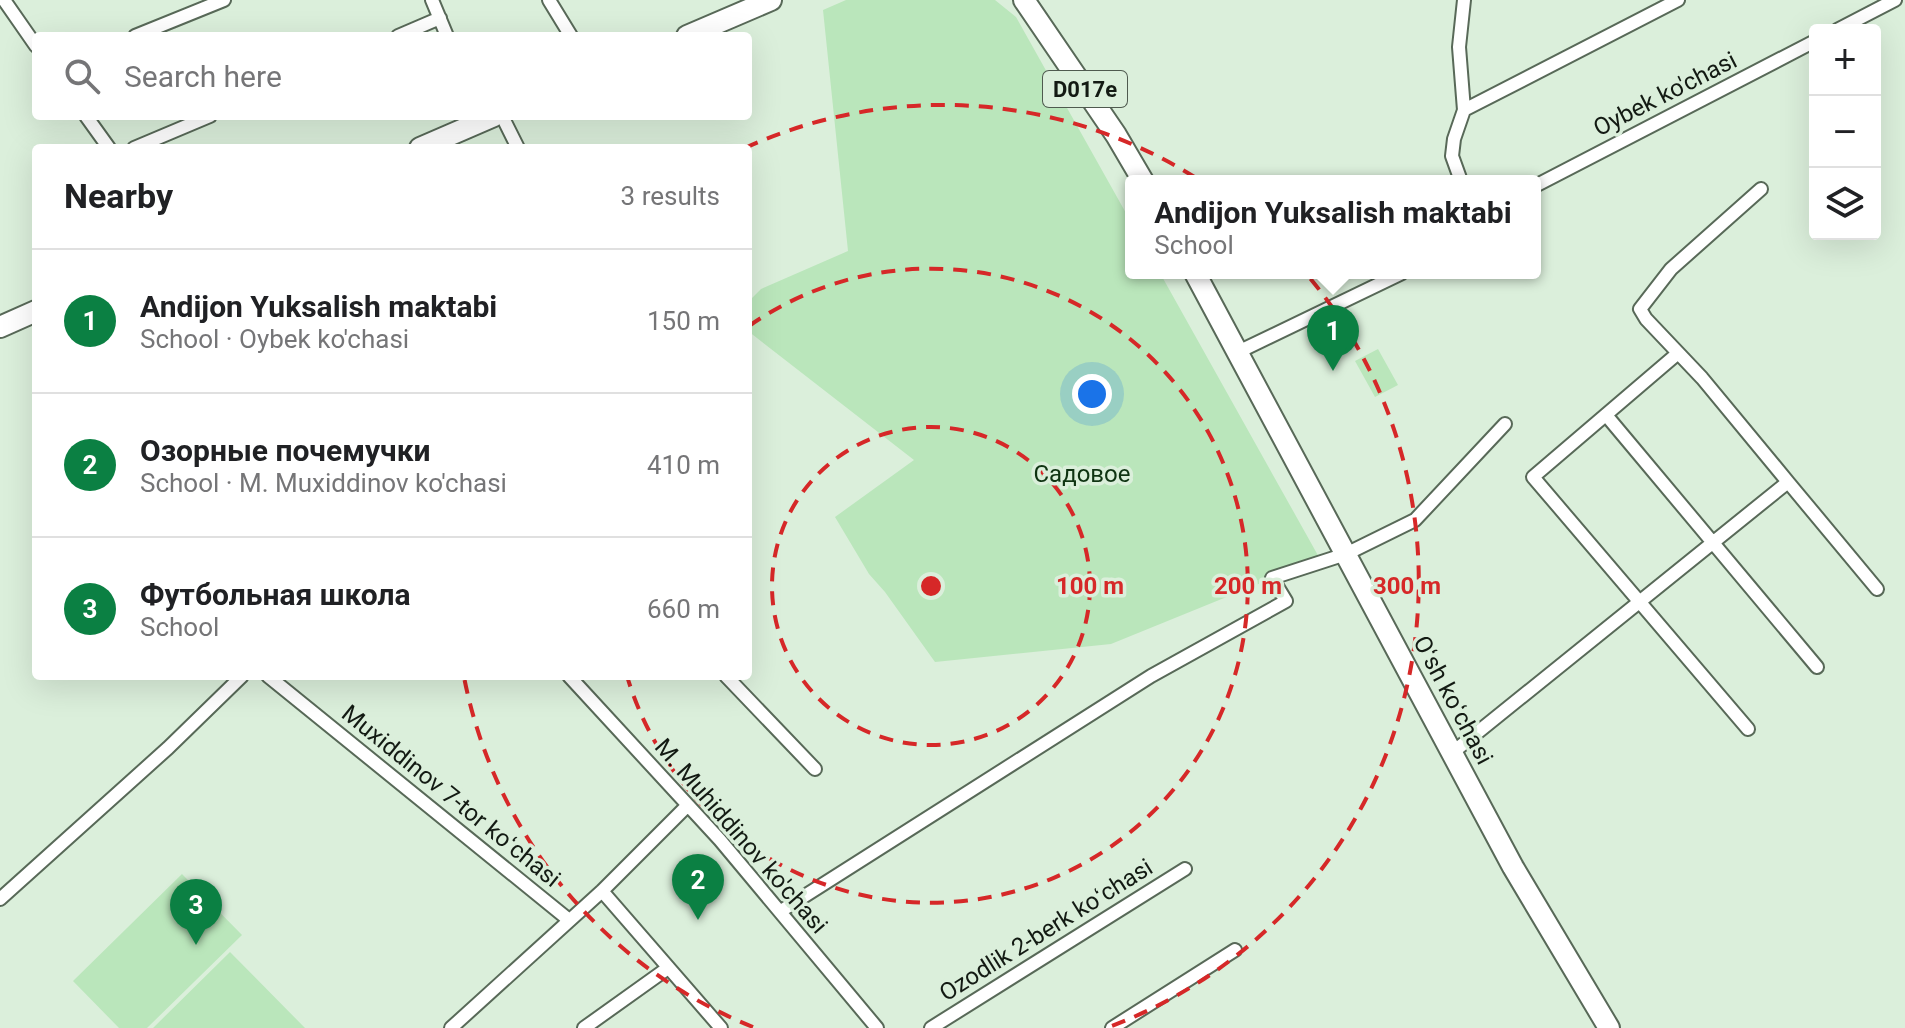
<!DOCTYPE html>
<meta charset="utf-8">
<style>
:root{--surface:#fff;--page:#f2f2f2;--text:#202124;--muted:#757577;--line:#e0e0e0;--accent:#0b8043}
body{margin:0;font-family:Roboto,sans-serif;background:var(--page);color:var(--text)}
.controls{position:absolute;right:24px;top:24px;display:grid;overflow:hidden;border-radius:8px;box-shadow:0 8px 32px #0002}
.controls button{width:72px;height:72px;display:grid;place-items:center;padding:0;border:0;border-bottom:2px solid var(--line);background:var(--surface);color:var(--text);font:40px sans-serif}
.you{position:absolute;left:1092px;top:394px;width:28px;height:28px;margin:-20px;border:6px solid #fff;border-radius:50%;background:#1a73e8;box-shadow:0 0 0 12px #1a73e833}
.badge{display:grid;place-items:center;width:52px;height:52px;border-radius:50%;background:var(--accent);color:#fff;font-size:26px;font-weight:700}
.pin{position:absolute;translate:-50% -66px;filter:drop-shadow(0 2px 4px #0008)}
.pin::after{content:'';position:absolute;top:42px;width:28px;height:24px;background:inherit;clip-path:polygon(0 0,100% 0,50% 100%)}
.popup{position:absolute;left:1125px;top:175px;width:416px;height:104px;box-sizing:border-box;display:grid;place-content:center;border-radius:8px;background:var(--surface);filter:drop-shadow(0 2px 6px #0005);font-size:26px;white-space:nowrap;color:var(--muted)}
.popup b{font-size:30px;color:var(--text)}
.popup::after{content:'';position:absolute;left:50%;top:100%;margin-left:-16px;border:16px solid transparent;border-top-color:var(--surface)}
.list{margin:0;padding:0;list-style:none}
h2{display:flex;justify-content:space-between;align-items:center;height:104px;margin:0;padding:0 32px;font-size:34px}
h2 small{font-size:26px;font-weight:400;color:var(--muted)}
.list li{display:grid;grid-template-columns:52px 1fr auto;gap:24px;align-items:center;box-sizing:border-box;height:144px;padding:0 32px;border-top:2px solid var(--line)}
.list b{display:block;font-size:30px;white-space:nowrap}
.list p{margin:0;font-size:26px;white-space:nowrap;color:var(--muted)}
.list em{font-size:26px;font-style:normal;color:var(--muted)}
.icon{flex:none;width:44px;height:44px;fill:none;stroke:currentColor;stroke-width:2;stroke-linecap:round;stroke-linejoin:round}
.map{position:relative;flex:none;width:1905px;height:1028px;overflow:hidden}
.search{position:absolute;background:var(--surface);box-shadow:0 8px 32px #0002;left:32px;top:32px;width:720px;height:88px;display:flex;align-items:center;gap:20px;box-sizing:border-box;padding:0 28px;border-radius:8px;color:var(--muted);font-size:30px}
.panel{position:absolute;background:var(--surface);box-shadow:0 8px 32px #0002;left:32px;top:144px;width:720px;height:536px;border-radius:8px}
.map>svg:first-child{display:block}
.green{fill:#bae6bb}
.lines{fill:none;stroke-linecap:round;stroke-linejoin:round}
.minor-casing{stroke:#586958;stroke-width:16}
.primary-casing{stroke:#586958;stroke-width:24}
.minor{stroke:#fff;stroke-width:12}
.primary{stroke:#fff;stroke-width:20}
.ring{fill:none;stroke:#d62828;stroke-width:4;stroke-dasharray:14 10}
.labels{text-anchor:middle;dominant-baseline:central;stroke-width:7;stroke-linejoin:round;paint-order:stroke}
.shield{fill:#dbefdb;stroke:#4f5a4f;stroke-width:2}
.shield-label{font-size:22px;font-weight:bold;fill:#131a13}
.street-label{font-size:24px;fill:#131a13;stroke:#dbefdb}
.park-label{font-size:24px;fill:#0f3412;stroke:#dbefdb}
.centre{fill:#d62828;stroke:#dbefdb;stroke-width:4}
.ring-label{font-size:24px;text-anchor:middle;font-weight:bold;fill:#d62828;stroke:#dbefdb;stroke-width:7;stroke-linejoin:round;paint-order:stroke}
</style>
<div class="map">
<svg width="1905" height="1028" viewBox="0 0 1905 1028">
<rect width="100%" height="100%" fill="#dbefdb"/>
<!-- green -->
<path class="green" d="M846,0H995L1016,17L1131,222V273H1160L1320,559L1111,644L935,662L885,592L869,574L835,517L914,460L748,331V302L761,289L848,251L823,10Z
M1378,349L1398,385L1375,397L1355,361Z
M182,874L242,935L147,1028H119L73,981Z
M230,952L305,1028H153Z"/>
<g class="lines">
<!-- minor casing -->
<g class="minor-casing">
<path id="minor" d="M4,0L36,46
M432,0L447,36
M549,0L571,36
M1837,30L1895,0
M135,36L224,0
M398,36L440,18
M1464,110L1678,0
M86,116L109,148
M502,116L518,148
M134,148L210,116
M1461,181L1452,156L1454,139L1464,110L1459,47L1464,0
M1535,186L1815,41
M1238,352L1402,273
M1677,354L1533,477L1748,729
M1606,415L1817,667
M1788,482L1877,589
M268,676L569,920
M569,676L720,840L877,1028
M726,676L815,769
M1452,753L1788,482L1702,378L1646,319L1640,309L1671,269L1761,189
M602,891L721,1028
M0,899L168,748L242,676
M781,911L1151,676L1286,601L1272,578L1346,554L1415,520L1505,424
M451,1028L602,891L687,806
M584,1028L668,968
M931,1028L1185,869
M1112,1028L1235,950"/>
</g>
<!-- primary casing -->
<g class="primary-casing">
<path id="primary" d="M1024,0L1116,135L1143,181
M687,36L771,0
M420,148L494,116
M1195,273L1513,867L1609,1028
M0,327L36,311"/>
</g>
<!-- minor -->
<use href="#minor" class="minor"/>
<!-- primary -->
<use href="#primary" class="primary"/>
</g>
<!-- distance rings -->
<g class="ring">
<circle cx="931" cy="586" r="159"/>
<path d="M749 326A317 317 0 1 1 627 676"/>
<path d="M753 1027A476 476 0 0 1 464 677M745 148A476 476 0 1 1 1109 1027"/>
</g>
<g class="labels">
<!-- shield labels -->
<rect class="shield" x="1043" y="71" width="84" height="36" rx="6"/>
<g class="shield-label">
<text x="1085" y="89">D017e</text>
</g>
<!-- street labels -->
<g class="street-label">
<text transform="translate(1665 94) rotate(-27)">Oybek ko'chasi</text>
<text transform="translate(1453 700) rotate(62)">Oʻsh koʻchasi</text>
<text transform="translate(451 796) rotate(39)">Muxiddinov 7-tor koʻchasi</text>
<text transform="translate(741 836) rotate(49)">M. Muhiddinov ko'chasi</text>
<text transform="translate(1046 930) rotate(-32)">Ozodlik 2-berk koʻchasi</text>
</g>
<!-- park labels -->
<g class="park-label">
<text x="1082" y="474">Садовое</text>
</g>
</g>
<circle cx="931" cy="586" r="12" class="centre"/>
<g class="ring-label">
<text x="1090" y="594">100 m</text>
<text x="1248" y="594">200 m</text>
<text x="1407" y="594">300 m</text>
</g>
</svg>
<div class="controls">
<button>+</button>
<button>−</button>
<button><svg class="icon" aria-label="layers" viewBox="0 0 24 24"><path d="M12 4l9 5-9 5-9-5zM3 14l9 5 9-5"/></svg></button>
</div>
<div class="you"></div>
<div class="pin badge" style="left:1333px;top:371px">1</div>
<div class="popup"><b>Andijon Yuksalish maktabi</b>School</div>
<div class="pin badge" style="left:698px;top:920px">2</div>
<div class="pin badge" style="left:196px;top:945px">3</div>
<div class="search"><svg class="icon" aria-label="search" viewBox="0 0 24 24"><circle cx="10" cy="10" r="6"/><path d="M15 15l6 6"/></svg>Search here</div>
<section class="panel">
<h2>Nearby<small>3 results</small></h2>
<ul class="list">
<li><span class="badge">1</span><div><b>Andijon Yuksalish maktabi</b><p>School · Oybek ko'chasi</p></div><em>150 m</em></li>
<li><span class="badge">2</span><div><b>Озорные почемучки</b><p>School · M. Muxiddinov ko'chasi</p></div><em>410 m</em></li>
<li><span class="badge">3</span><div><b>Футбольная школа</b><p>School</p></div><em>660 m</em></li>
</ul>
</section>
</div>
